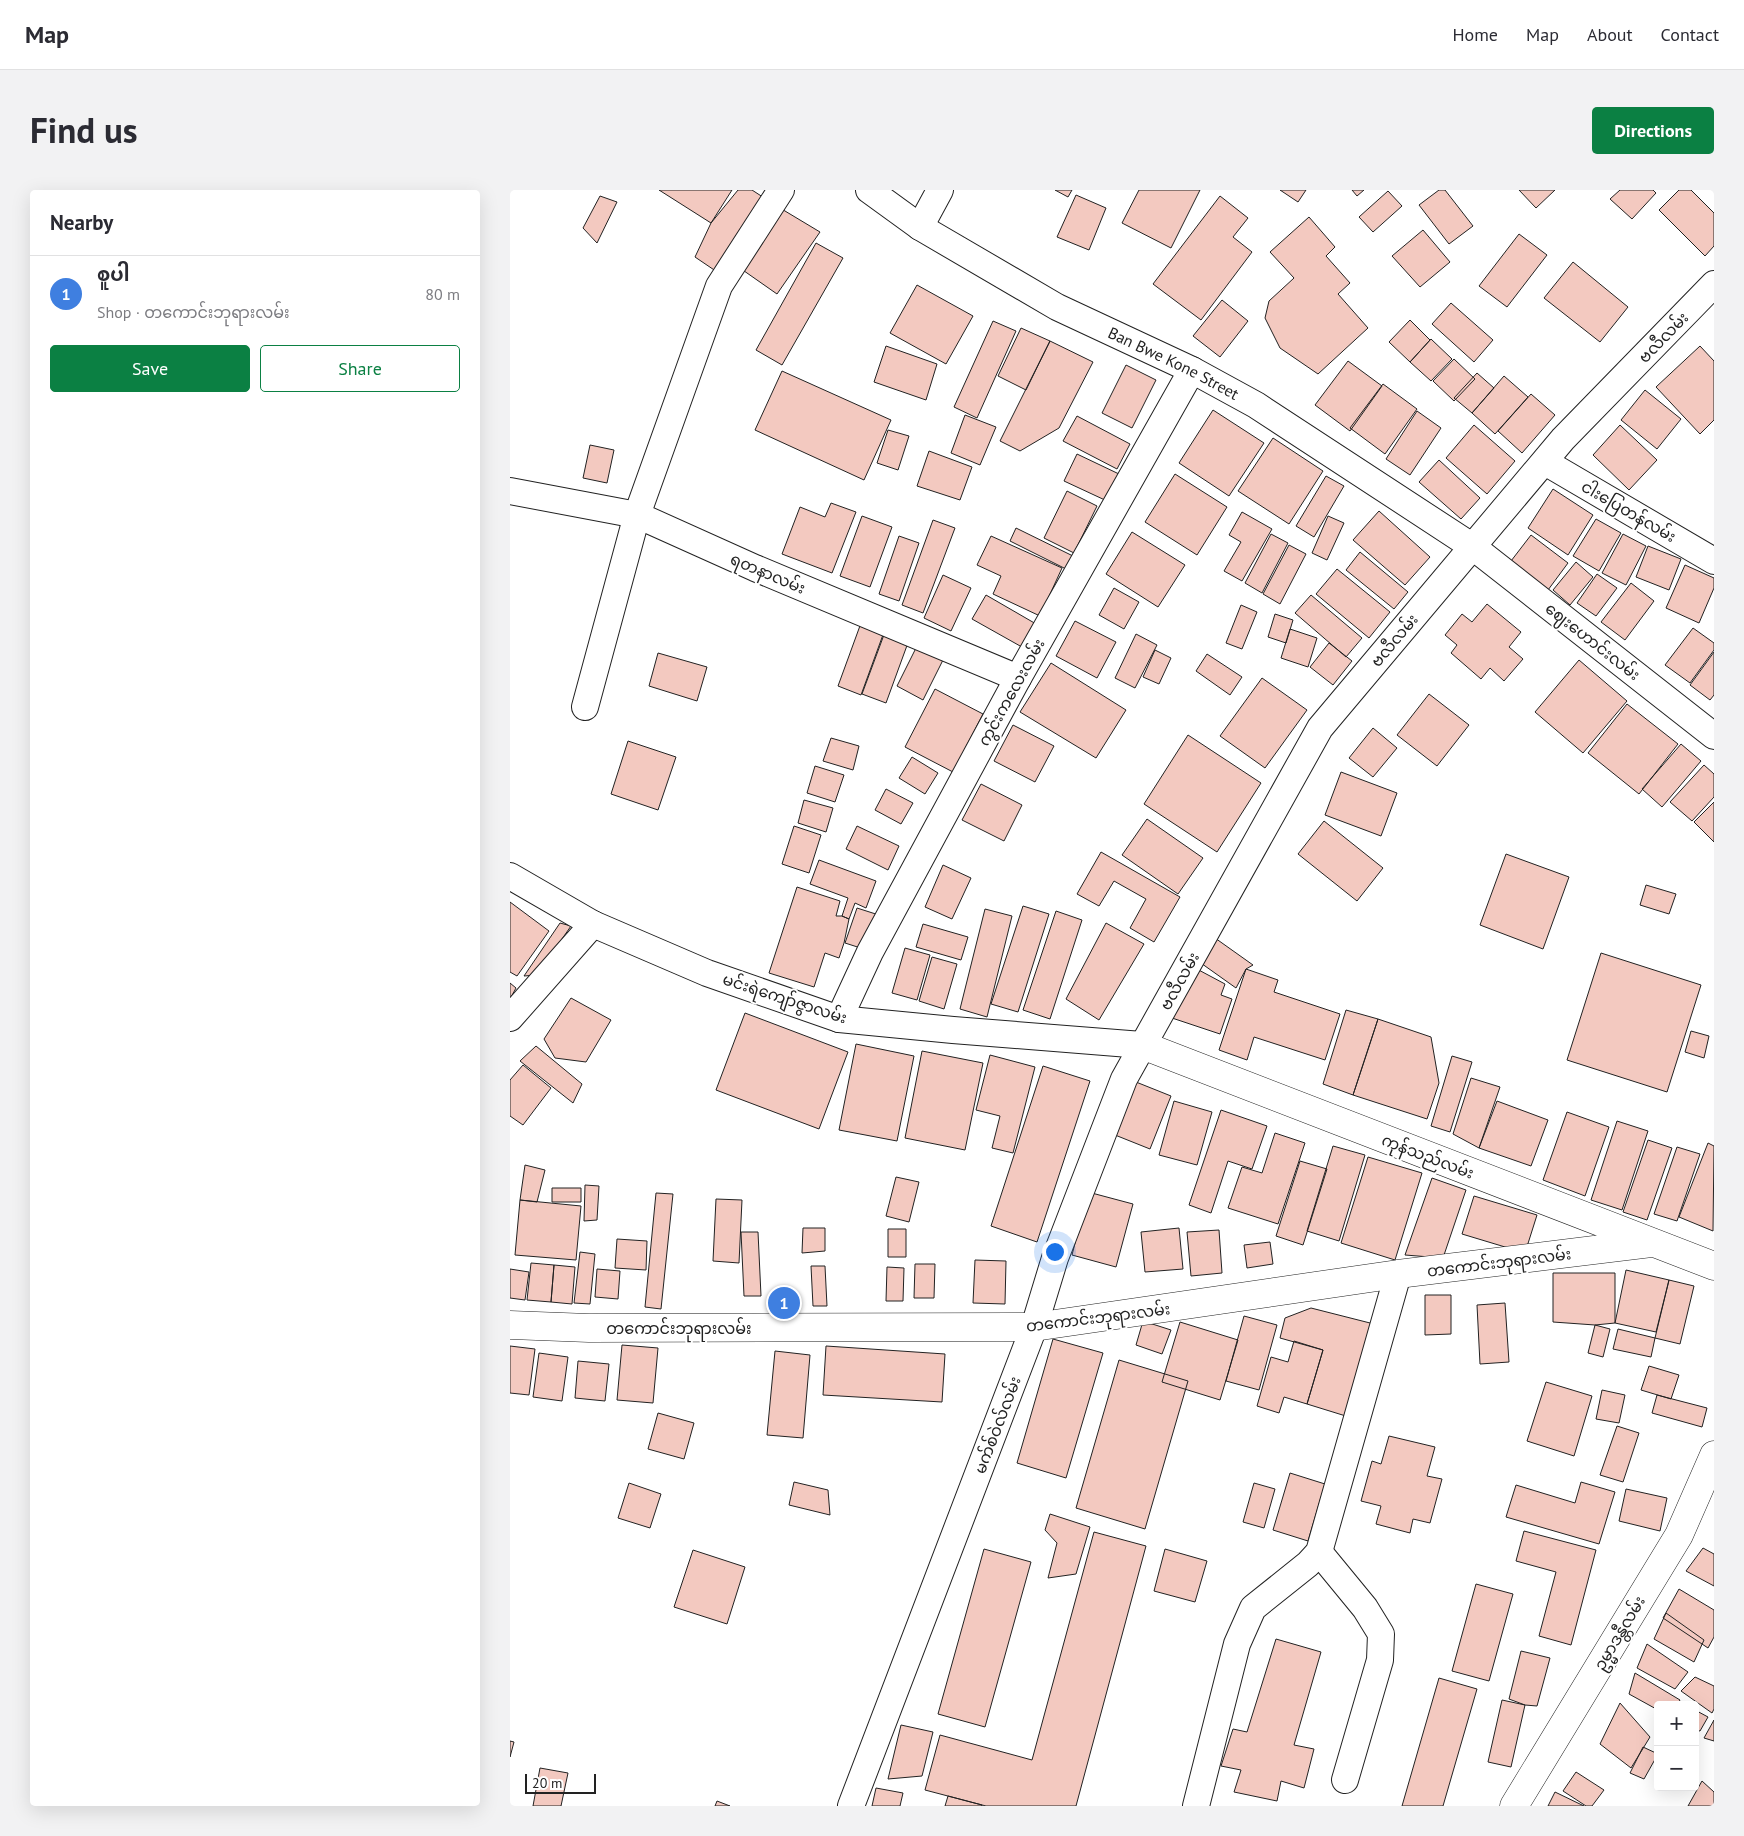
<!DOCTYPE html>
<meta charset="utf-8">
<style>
:root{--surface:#fff;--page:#f2f2f3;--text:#2b2b33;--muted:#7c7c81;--line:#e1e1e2;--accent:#0b8043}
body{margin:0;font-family:"PT Sans","Noto Sans Myanmar",sans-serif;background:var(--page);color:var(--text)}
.controls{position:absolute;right:15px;bottom:15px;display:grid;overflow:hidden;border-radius:5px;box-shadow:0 5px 20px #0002}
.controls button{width:45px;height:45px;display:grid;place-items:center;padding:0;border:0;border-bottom:1px solid var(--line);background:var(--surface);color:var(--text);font:25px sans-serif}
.scale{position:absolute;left:15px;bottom:12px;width:71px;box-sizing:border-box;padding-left:5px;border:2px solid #222;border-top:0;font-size:14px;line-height:18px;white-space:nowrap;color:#222;-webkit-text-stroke:4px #fff;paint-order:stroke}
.you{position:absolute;left:544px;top:1061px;width:18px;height:18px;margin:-12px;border:4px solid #fff;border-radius:50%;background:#1a73e8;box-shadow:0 0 0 8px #1a73e833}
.badge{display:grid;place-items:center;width:32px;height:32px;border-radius:50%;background:var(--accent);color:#fff;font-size:16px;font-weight:700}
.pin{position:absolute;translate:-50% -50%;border:2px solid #fff;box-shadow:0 1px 5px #0006}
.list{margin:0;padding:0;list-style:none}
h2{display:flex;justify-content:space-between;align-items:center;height:65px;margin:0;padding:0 20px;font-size:21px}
h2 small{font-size:16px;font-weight:400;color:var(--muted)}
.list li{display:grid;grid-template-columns:32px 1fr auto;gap:15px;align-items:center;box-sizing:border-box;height:75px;padding:0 20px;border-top:1px solid var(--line)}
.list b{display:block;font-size:19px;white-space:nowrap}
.list p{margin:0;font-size:16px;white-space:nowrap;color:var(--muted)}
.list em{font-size:16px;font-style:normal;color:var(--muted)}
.actions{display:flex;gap:10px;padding:15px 20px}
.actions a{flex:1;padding:11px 0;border:1px solid var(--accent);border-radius:5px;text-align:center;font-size:18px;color:var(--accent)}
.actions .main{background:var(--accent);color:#fff}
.map{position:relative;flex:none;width:1204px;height:1616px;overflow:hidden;border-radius:5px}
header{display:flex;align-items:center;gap:30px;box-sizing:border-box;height:70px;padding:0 25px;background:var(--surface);border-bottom:1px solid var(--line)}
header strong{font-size:24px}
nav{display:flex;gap:28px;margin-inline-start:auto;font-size:18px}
.intro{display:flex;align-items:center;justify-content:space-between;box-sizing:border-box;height:120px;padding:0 30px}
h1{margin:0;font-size:35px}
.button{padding:12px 22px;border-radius:5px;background:var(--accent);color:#fff;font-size:18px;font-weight:700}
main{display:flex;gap:30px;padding:0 30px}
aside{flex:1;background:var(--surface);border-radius:5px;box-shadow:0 5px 20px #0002}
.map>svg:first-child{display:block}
.building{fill:#f3c9c0;stroke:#222}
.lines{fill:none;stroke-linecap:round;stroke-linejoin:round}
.minor-casing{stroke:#222;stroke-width:28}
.major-casing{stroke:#222;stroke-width:29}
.minor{stroke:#fff;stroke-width:26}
.major{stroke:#fff;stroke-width:28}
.labels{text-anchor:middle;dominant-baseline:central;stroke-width:4;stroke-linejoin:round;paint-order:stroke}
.street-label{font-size:16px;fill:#222;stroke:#fff}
</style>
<header>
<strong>Map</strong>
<nav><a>Home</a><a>Map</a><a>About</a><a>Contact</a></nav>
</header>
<div class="intro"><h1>Find us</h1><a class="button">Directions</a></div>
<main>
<aside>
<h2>Nearby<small></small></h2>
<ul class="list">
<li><span class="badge" style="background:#3f7fe0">1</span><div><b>စူပါ</b><p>Shop · တကောင်းဘုရားလမ်း</p></div><em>80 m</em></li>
</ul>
<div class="actions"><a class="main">Save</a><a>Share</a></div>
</aside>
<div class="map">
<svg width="1204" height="1616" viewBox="0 0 1204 1616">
<rect width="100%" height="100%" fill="#fff"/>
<!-- building -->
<path class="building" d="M149,0H222L201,33Z
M228,0H242L265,15L216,88L185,67L201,33Z
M545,0H562L558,7Z
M629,0H690L661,58L612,33Z
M770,0H796L788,12Z
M842,0H854L847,6Z
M929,0H935L963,36L939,54L909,15Z
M1009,0H1045L1026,18Z
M1110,0H1143L1146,3L1122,29L1100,9Z
M1169,0H1181L1204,23V56L1195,66L1149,20Z
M878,1L892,16L863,42L849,27Z
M566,5L596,18L579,60L547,47Z
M90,6L107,12L87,53L73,38Z
M710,6L738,28L723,47L742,62L691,130L643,94Z
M265,15L310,42L267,104L227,76Z
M799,27L825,57L816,66L840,93L828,104L858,138L808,184L770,158L755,128L759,111L784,88L760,62Z
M913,40L940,72L910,97L882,66Z
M1009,44L1037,65L997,117L969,96Z
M306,53L333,68L272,175L246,160Z
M1063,72L1118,117L1090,152L1034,108Z
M407,95L463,126L436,174L380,143Z
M712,110L738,131L710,167L683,146Z
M941,113L983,150L964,172L922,134Z
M900,130L920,150L900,172L879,152Z
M483,131L506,141L467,228L444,217Z
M511,138L540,151L516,200L488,186Z
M921,149L942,169L921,191L900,172Z
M540,151L583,172L549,238L510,261L490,251Z
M376,156L427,174L416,210L364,192Z
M1190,156L1204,171V230L1190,244L1146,197Z
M944,169L965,189L944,211L923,191Z
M838,171L872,196L840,241L805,215Z
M616,175L646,190L622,238L592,223Z
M272,181L381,230L354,290L245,240Z
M967,183L984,198L962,223L944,208Z
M994,186L1018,207L985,244L962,223Z
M873,194L907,219L875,264L840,238Z
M1135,200L1171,229L1147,259L1111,230Z
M1021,204L1045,225L1012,263L988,241Z
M703,220L754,253L719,306L669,273Z
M907,221L931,238L900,285L876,269Z
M455,225L486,237L470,275L441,263Z
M567,226L620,254L607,279L553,251Z
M964,235L1005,271L977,304L936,268Z
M1110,235L1147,270L1119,300L1083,265Z
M378,240L399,246L388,280L367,273Z
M763,248L813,281L779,334L728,301Z
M80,255L104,260L97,293L73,288Z
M419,261L462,277L450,310L407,296Z
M567,264L609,284L597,311L554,291Z
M929,270L970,308L951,329L909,292Z
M665,284L717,317L687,365L635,332Z
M816,286L834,296L804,347L786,336Z
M1043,299L1083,325L1058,365L1018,338Z
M557,301L587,316L564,363L534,348Z
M321,313L346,322L322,383L272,364L290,317L315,327Z
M869,321L920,367L895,395L843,350Z
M732,322L762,339L732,391L714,381L731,352L719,345Z
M352,326L382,337L360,397L330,386Z
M818,326L834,333L817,370L802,363Z
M1086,329L1111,343L1089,381L1063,366Z
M423,330L445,338L413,423L392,415Z
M506,338L565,367L558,380L500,351Z
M622,342L675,375L648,417L596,384Z
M761,344L778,353L752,403L735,393Z
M1113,344L1136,356L1116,395L1092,383Z
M1021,345L1058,373L1038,400L1001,371Z
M389,346L409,353L389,411L369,404Z
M481,346L552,378L530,426L483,404L491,386L467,375Z
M779,355L796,364L770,414L753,404Z
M1138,356L1171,369L1159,400L1126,387Z
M850,362L898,402L884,419L836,380Z
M1066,372L1083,387L1060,415L1043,400Z
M1175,375L1204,388V398L1189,433L1156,418Z
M827,379L880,422L859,448L806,404Z
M1087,384L1107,398L1086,426L1067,413Z
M433,385L461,398L441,441L414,428Z
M1121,393L1144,411L1115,450L1091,432Z
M604,398L629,412L614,439L589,425Z
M476,405L533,438L519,461L462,429Z
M801,405L852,448L836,467L785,423Z
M977,414L1011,442L999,457L1013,469L994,491L980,478L971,489L941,463L947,455L935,445L952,424L962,432Z
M731,415L747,422L732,459L716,453Z
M765,424L783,430L776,453L758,447Z
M565,431L606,452L587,488L546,466Z
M351,433L374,442L351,505L328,496Z
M1183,438L1204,453V460L1180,493L1155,475Z
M780,439L807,448L798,477L771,468Z
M375,442L399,450L376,513L352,504Z
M626,444L647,455L625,498L605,488Z
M819,453L842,471L823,495L800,477Z
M408,454L434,468L413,510L387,496Z
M645,460L661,468L649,494L633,487Z
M1204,462V505L1200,510L1180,495Z
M148,463L197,477L187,511L139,496Z
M697,464L732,487L720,505L686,481Z
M1069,470L1117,511L1073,563L1025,522Z
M541,473L616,520L586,568L510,522Z
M752,488L797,520L755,578L710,546Z
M425,499L473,524L443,582L395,557Z
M919,504L959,535L927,576L887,545Z
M1117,514L1168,554L1129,604L1078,563Z
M503,535L544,556L525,592L484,571Z
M863,538L887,558L863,587L839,568Z
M678,545L751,593L707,662L634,614Z
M321,548L349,556L343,580L313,571Z
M118,551L166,567L148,620L101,604Z
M1171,554L1191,571L1152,617L1132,599Z
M402,567L428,583L415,604L389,588Z
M1194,575L1204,584V607L1182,631L1160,612Z
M305,576L334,585L325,612L297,603Z
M831,582L887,603L871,646L815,625Z
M471,594L512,615L494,651L452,630Z
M376,599L403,613L391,634L365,620Z
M294,610L323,618L316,642L288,633Z
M1204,612V652L1184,632Z
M637,629L693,668L668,704L612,665Z
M814,631L873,678L847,711L788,664Z
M284,636L311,645L299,683L272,674Z
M347,636L389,656L378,680L336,659Z
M591,662L670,707L644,752L620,738L636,709L604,691L589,716L567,704Z
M996,664L1059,687L1033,759L970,735Z
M309,670L366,691L356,718L345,713L339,729L332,726L338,708L300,694Z
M433,675L461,688L442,729L415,717Z
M1136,695L1166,704L1159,724L1130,715Z
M287,697L330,711L326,726H332L339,729L334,753L329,768L315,763L304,797L259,783Z
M0,712L39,741L7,786L0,782Z
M513,716L539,724L508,822L481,814Z
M347,718L372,726L360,761L335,753Z
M475,719L502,726L477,827L450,819Z
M546,721L572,730L540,829L513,820Z
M50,733L61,736L27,785L14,786Z
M596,733L634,754L589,830L556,809Z
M413,734L458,747L451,770L406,757Z
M705,748L743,775L736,779L726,798L688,771Z
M395,758L420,765L407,810L382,803Z
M1091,763L1191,795L1157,902L1057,870Z
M422,767L447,774L434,819L409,811Z
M685,778L715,794L711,805L722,809L710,844L653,825Z
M736,779L768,790L764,802L830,824L815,870L744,847L737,870L709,860Z
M0,793L6,798L0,809Z
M61,808L101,830L76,872L45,868L34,849Z
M836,820L868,829L843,905L813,894Z
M235,823L338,862L309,939L206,900Z
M868,829L921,847L929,893L917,929L843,905Z
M1181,841L1199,846L1194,868L1175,862Z
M346,854L404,866L387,951L329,940Z
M26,856L72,894L63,913L10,871Z
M412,861L473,873L455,960L395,948Z
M480,865L525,877L503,963L482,958L490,926L466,920Z
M942,866L962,872L940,942L921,936Z
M13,875L41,898L13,935L0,926V890Z
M533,876L580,891L527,1052L481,1036Z
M616,888L661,906L640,959L595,941Z
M961,888L990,897L969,958L943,944Z
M664,911L702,922L687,975L649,965Z
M987,911L1038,930L1021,976L969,958Z
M711,920L757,936L742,979L718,971L701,1023L679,1015Z
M1057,922L1099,937L1075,1006L1033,990Z
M1107,931L1138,941L1112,1020L1081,1010Z
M765,943L795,953L768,1034L718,1018L732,977L752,983Z
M1138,950L1162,958L1137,1030L1113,1022Z
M1198,953L1204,956L1203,1041L1169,1027Z
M823,956L855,965L829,1051L797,1041Z
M1167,957L1190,964L1167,1031L1144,1024Z
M858,967L912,983L885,1070L831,1053Z
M790,971L817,979L793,1055L766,1046Z
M15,975L35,980L27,1012L10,1010Z
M386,987L409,992L399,1032L376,1026Z
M922,988L956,1000L933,1068L895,1065Z
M75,995L89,996L87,1030L74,1031Z
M42,998H71V1012H42Z
M578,1002L623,1014L606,1077L562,1065Z
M146,1003L163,1004L151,1119L135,1117Z
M964,1006L1027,1025L1015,1063L952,1044Z
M206,1009L232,1010L229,1073L203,1071Z
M10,1010L71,1016L66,1070L5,1065Z
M293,1038H315V1061L292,1063Z
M669,1038L673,1079L635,1082L631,1042Z
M378,1039H396V1067H378Z
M709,1040L712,1083L681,1086L677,1042Z
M231,1042H248L251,1106H234Z
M107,1049L137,1051L136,1080L105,1078Z
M760,1052L763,1074L737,1078L734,1055Z
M70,1062L85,1064L80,1114L64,1113Z
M465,1070L496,1071L495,1114L463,1113Z
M21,1073L44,1075L41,1112L17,1110Z
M405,1074H425L424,1108H404Z
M44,1075L65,1077L62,1114L41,1112Z
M301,1076H315L317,1116H303Z
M377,1077L394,1078L393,1111H376Z
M0,1079L19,1082L15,1110L0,1108Z
M87,1079L110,1081L108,1109L85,1107Z
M1116,1080L1159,1090L1146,1142L1105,1133Z
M1043,1083H1105V1133L1085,1135L1043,1132Z
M1159,1090L1184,1096L1170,1154L1145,1148Z
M915,1105H941V1144L915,1145Z
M995,1113L999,1172L970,1174L967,1115Z
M801,1118L864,1134L839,1227L797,1214L813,1160L770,1148L775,1128Z
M734,1126L767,1135L749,1200L716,1191Z
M633,1131L661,1140L652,1164L626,1155Z
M670,1132L728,1150L710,1210L652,1192Z
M1085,1135L1100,1139L1093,1167L1078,1163Z
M1108,1139L1145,1148L1141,1167L1103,1159Z
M543,1149L593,1163L556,1288L507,1273Z
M784,1151L813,1160L797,1214L774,1207L769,1223L747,1216L761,1167L778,1172Z
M112,1155L148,1158L143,1213L107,1210Z
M0,1156L25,1159L19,1205L0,1203Z
M316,1156L435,1164L432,1212L313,1205Z
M265,1161L300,1165L293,1248L257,1245Z
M29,1163L58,1167L52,1211L23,1207Z
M609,1170L678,1191L635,1339L566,1318Z
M68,1171L99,1174L95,1211L65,1208Z
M1139,1176L1169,1185L1161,1209L1131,1200Z
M1036,1192L1082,1206L1064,1266L1017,1251Z
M1092,1200L1115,1205L1109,1233L1086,1229Z
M1147,1205L1197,1218L1192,1237L1142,1223Z
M148,1223L184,1233L174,1269L138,1259Z
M1107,1236L1129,1243L1113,1292L1090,1285Z
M879,1246L925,1257L917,1286L932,1289L920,1333L903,1329L900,1343L866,1334L871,1316L851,1311L862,1271L871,1274Z
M780,1283L815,1294L798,1351L763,1340Z
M284,1292L318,1300L320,1325L279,1315Z
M1071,1292L1105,1302L1089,1354L996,1327L1006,1295L1065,1313Z
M119,1293L151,1304L140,1338L108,1328Z
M744,1293L765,1299L754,1338L733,1332Z
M1116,1299L1157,1308L1150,1341L1109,1331Z
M540,1324L580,1337L566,1384L538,1388L547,1353L535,1340Z
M1014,1341L1086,1360L1061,1455L1029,1446L1046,1382L1006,1371Z
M584,1342L636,1356L566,1616H476L415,1600L430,1545L522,1570Z
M1193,1358L1204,1364V1396L1176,1381Z
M474,1359L521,1372L475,1537L428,1524Z
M655,1359L697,1371L685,1412L644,1401Z
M183,1360L235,1377L217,1434L164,1417Z
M966,1394L1003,1404L979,1491L942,1481Z
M1169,1399L1204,1420V1447L1198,1458L1153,1428Z
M1156,1423L1194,1450L1184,1472L1144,1449Z
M766,1449L811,1462L784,1555L804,1559L794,1598L771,1591L767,1611L724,1602L731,1580L711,1576L723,1539L737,1542Z
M1137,1454L1178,1482L1165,1499L1127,1478Z
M1011,1461L1040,1468L1027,1516L1015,1515L999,1509Z
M1125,1483L1170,1510L1167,1515H1148V1520L1119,1504Z
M1185,1487L1204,1496V1519L1202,1523L1171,1501Z
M929,1488L967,1499L933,1616H892Z
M992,1510L1015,1515L1001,1577L978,1572Z
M1110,1513L1140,1547L1121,1578L1090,1554Z
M1185,1520L1198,1527L1190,1541L1185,1540Z
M1204,1530V1551L1194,1548Z
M391,1535L423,1542L412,1586L378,1589Z
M0,1551L4,1552L0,1567Z
M1133,1557L1148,1564L1134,1589L1120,1583Z
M30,1578L58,1583L51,1616H23Z
M1066,1582L1094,1600L1082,1616H1076L1053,1601Z
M1192,1591L1204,1602V1616H1178Z
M366,1598L393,1603L390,1616H362Z
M1045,1602L1074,1616H1038Z
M438,1606L472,1615V1616H435Z
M207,1611L220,1616H205Z"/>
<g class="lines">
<!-- minor casing -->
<g class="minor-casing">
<g id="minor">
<path id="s1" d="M359,0L410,37L547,117L682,180L746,215L963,357L1204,546"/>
<path d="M410,37L430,0"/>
<path d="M1035,272L1204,371"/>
<path d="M0,301L127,325L245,378L508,488"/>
<path d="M75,517L127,325L209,96L271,0"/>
<path d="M0,686L83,734L197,783L329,829L443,840L632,855"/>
<path d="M0,828L83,734"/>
<path d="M329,829L360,762L508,488L682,180"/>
<path d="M809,1362L855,1418L871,1444L870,1470L835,1590"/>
<path d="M341,1616L524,1137L545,1068L614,889L810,538L1053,249L1204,94"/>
<path d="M686,1616L727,1454L743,1418L798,1374L809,1362L888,1084"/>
</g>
</g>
<!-- major casing -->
<g class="major-casing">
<path id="major" d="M632,855L1204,1076
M0,1135L79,1138L524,1137L888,1084L1141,1053
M1004,1616L1169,1345L1204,1265"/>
</g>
<!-- minor -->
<use href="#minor" class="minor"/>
<!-- major -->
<use href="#major" class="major"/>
</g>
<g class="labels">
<!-- street labels -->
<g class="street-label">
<text transform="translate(1153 147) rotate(-46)">ဗလီလမ်း</text>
<text stroke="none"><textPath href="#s1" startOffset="351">Ban Bwe Kone Street</textPath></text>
<text transform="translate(1119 321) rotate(30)">ငါးပြေတန်လမ်း</text>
<text transform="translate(258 383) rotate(23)">ရတနာလမ်း</text>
<text transform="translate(884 450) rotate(-50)">ဗလီလမ်း</text>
<text transform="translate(1083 451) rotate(38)">ဈေးဟောင်းလမ်း</text>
<text transform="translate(501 502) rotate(-61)">ကွင်းကလေးလမ်း</text>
<text transform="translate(669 791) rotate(-61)">ဗလီလမ်း</text>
<text transform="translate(275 808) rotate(18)">မင်းရဲကျော်ဇွာလမ်း</text>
<text transform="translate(918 966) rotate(21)">ကုန်သည်လမ်း</text>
<text transform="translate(989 1072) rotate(-7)">တကောင်းဘုရားလမ်း</text>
<text transform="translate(588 1127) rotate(-7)">တကောင်းဘုရားလမ်း</text>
<text x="169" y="1138">တကောင်းဘုရားလမ်း</text>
<text transform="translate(487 1235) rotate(-69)">မက်စ်ဝဲလ်လမ်း</text>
<text transform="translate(1109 1443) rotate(-59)">ဥမ္မာဒန္တီလမ်း</text>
</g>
</g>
</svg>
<div class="controls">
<button>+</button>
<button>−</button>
</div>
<div class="scale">20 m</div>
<div class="you"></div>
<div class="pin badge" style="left:274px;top:1113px;background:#3f7fe0">1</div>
</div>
</main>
